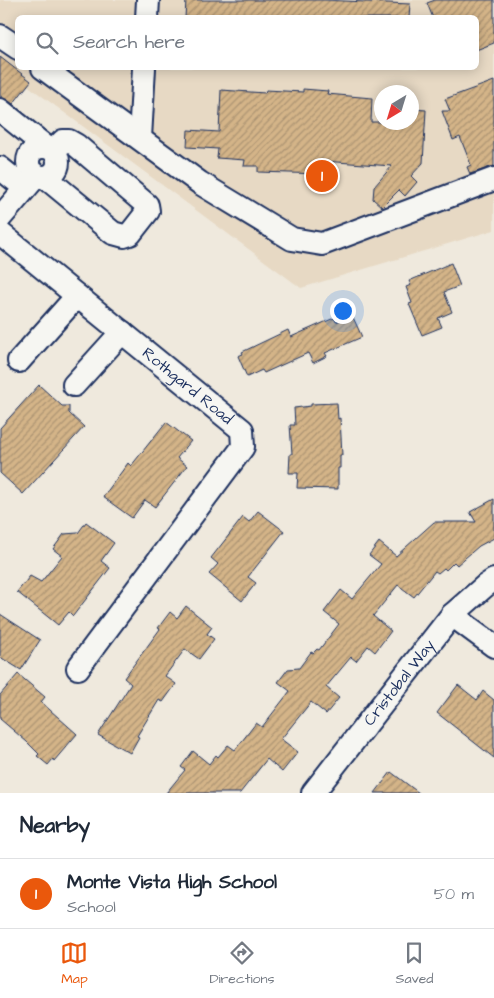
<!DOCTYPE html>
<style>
:root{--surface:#fff;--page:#f2f2f3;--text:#1f2937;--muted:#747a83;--line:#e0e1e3;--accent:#ea580c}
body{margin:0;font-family:"Architects Daughter",sans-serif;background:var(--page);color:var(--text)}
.compass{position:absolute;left:374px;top:85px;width:45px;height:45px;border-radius:50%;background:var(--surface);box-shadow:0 2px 12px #0003;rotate:218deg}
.you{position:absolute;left:342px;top:310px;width:18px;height:18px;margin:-12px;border:4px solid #fff;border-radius:50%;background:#1a73e8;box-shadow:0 0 0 8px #1a73e833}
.badge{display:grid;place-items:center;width:32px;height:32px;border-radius:50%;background:var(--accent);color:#fff;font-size:16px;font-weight:700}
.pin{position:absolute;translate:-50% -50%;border:2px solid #fff;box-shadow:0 1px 5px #0006}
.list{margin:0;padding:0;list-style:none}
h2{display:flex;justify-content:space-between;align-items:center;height:65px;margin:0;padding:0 20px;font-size:21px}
h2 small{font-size:16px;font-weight:400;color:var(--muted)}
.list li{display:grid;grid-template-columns:32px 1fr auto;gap:15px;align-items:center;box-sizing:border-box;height:70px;padding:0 20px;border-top:1px solid var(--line)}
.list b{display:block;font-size:19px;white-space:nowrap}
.list p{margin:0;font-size:16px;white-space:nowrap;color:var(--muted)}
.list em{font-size:16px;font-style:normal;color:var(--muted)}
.icon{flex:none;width:28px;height:28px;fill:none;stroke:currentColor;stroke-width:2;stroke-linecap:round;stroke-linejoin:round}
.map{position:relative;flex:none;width:494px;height:793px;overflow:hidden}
.search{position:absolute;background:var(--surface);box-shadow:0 2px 12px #0003;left:15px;right:15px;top:15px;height:55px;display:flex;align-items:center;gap:12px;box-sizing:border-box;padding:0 18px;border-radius:8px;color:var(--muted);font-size:19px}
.sheet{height:135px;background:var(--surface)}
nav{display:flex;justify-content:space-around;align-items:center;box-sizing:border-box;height:70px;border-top:1px solid var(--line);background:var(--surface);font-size:14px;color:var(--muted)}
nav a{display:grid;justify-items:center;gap:2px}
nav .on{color:var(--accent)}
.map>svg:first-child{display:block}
.built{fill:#e7d9c4;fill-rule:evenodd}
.building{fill:url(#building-hatch);stroke:#1b2f5e}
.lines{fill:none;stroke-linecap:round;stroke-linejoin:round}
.minor-casing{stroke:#1b2f5e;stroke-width:26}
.minor{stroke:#f6f6f2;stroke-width:22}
.labels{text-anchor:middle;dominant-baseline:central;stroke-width:4;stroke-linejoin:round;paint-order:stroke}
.street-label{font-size:16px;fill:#1b2f5e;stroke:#f6f6f2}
</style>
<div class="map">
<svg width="494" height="793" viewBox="0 0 494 793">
<defs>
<pattern id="building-hatch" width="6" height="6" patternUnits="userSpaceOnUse" patternTransform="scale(1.25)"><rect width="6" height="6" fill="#d4b488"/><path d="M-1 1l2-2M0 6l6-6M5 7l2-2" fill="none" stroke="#ab9372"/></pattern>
</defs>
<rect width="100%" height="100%" fill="#efe9dd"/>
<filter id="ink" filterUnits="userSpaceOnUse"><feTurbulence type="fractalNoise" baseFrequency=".02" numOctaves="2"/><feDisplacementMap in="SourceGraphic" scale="10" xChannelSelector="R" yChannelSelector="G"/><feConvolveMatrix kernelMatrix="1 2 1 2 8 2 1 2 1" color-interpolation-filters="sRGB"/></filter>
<g filter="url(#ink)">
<!-- built -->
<path class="built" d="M0,0H494V230L301,288L0,65ZM18,18H476V68H18ZM382,92H412V122H382Z"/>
<!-- building -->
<path class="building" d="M186,0H324L410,4L409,18H185Z
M435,0H494V43L476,50V18H433L427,3Z
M0,57L31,81L13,104L0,96Z
M494,81V166L470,174L467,167L471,165L460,137L453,140L442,111H450L445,99Z
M303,89L328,91L327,94L372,98L371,122H412V109L426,110L423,163L411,176L417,182L405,196L399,190L382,207L373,199L374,187L392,166L323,161L322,174L258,172V166H244L245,160L217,158L218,149L187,147L188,130L219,132L221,90L265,93L266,90L303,92Z
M451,263L460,286L444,292L452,312L438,318L442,327L422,335L409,304L412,303L406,287L411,285L409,281Z
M352,315L362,337L325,353L327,356L313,363L308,353L264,373L262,370L247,377L238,356L243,354L242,352L288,330L291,337L334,318L336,322Z
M39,385L62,406H69V413L84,427L23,494L0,473V428Z
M337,403L338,419L340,418L342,455H340V468H338V489L297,488L298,473H289L290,454H292L290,425H295L294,408L311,406V404Z
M166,422L191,441L177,458L187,466L155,507L145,500L132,518L103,497L128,463L131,466Z
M494,499V538L479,546L457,565L454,562L446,570L444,568L438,573L435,571L414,597L398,585L373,616L391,631L375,652L368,646L356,661L351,657L326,687L339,698L326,714L311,702L281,739L298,752L282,772L267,759L240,793H166L185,770L181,767L193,751L209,764L216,755L218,757L228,745L235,750L256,723L262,727L290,691L278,682L288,669L299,668L311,652L313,653L317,649L319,650L339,624L324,612L341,590L352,599L381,564L369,555L379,542L396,556L434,522H476L470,512Z
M258,511L284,531L248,577L256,583L242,601L209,574L218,564L211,558L243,517L249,522Z
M86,522L114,543L101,561L110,568L73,616L69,612L58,625L17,592L30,576L41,582L62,556L53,549L64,534L78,533Z
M186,606L212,627L207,634L214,639L199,659L185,649L165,676L176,684L163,702L159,700L137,736L139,737L130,753L98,735L131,684L124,678L160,629L158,628L170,612L177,618Z
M0,614L40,640L21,670L0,657Z
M18,674L45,697L41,702L77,734L54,761L53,759L48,765L37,756L39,754L27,742L0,719V695Z
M458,685L477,700L483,691L494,700V758L437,713Z
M391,772L419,793H375Z"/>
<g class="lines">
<!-- minor casing -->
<g class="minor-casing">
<g id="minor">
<path d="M147,18L148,0"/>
<path d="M0,36L18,48"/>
<path d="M43,68L200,183L292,239L322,244L494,179"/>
<path d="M0,110L46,147"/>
<path d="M140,138L144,68"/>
<circle cx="43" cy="162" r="15"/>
<path d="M0,168L25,188"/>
<path d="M45,177L113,233L124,236L130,234L148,211L147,205L141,200L76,145L69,141H63L54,150"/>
<path d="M0,218L37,175"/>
<path id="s1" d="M0,233L242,430L243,447L78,668"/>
<path d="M19,361L77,296"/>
<path d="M74,385L122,332"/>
<path d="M452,615L494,646"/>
<path id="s2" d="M313,793L452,615L485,586L494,580"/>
</g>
</g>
<!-- minor -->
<use href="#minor" class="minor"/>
</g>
</g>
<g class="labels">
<!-- street labels -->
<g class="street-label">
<text stroke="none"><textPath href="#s1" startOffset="242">Rothgard Road</textPath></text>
<text stroke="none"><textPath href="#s2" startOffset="140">Cristobal Way</textPath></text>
</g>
</g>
</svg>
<svg class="compass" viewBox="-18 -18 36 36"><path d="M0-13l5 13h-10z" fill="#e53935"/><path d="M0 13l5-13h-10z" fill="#747a83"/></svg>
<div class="you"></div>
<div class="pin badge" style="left:322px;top:176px">1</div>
<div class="search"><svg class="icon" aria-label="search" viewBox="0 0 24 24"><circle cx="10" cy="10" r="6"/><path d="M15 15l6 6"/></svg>Search here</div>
</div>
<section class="sheet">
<h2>Nearby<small></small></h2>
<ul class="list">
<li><span class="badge">1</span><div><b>Monte Vista High School</b><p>School</p></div><em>50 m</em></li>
</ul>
</section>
<nav>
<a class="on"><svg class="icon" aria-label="map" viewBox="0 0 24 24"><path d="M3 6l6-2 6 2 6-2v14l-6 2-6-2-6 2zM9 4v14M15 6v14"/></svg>Map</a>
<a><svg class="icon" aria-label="directions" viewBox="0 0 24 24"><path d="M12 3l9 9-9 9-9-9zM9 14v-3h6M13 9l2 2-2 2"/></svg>Directions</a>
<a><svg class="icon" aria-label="saved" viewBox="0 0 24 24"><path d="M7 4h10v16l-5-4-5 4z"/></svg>Saved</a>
</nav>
